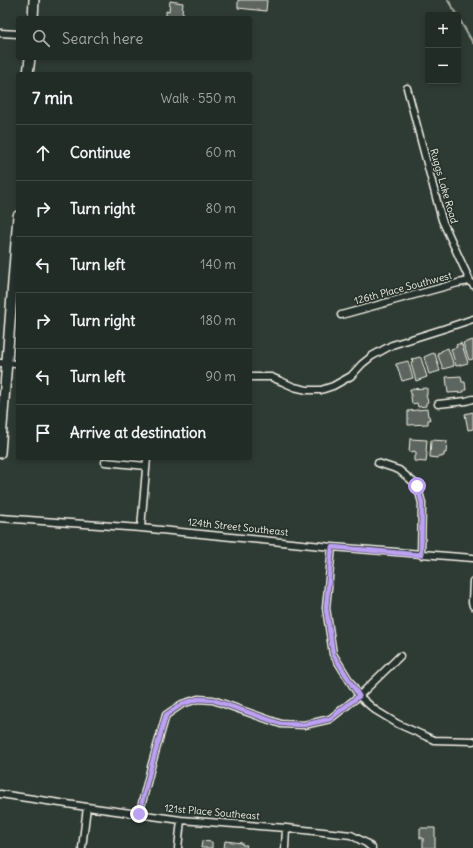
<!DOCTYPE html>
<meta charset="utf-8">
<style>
:root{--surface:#222c27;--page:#2e3833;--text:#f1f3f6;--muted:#a2a7a7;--line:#3f4844}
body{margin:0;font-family:Delius,sans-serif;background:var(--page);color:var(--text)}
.controls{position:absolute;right:12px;top:12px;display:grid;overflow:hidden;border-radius:4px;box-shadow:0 2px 6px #0003}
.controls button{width:36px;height:36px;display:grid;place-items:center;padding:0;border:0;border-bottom:1px solid var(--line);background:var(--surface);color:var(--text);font:20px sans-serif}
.stop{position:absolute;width:12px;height:12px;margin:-9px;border:3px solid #bca0f2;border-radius:50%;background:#fff}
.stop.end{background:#bca0f2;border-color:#fff;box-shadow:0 1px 4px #0008}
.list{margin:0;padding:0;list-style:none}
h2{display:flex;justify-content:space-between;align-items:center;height:52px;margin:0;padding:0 16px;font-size:17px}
h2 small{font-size:13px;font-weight:400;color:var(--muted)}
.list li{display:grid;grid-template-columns:26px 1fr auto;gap:12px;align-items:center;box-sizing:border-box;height:56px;padding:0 16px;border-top:1px solid var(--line)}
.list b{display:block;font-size:15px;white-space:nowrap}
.list em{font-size:13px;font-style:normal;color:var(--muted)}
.icon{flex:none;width:22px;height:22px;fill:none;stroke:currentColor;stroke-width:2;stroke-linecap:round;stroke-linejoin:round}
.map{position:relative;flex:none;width:473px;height:848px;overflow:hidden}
.search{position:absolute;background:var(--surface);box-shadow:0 2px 6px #0003;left:16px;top:16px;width:236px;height:44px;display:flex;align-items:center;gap:10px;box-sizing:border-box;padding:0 14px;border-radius:4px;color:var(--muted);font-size:15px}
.panel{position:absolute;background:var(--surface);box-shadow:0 2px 6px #0003;left:16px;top:72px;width:236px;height:388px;border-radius:4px}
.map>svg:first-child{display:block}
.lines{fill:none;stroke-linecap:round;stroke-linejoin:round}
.stream{stroke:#a4a8a0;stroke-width:2.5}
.building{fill:#5c655e;stroke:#f4f1e8}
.street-casing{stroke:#f4f1e8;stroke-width:9}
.secondary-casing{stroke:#f4f1e8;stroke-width:12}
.street{stroke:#26332d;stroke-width:6}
.secondary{stroke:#26332d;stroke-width:9}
.route{stroke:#bca0f2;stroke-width:5}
.labels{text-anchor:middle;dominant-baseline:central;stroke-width:3.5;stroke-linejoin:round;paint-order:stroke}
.street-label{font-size:10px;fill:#f4f1e8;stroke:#26332d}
</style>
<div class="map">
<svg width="473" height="848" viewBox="0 0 473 848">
<rect width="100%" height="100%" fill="#2e3b34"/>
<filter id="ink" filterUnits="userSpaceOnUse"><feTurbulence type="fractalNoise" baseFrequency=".025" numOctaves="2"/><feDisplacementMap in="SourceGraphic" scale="8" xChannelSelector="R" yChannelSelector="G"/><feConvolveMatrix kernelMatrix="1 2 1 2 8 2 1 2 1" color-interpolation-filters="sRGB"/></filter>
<g filter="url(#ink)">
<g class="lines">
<!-- stream -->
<path class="stream" d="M448,0L457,15
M458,17L473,43"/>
</g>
<!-- building -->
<path class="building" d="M238,0H267L266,11L238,8Z
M170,1L183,3L182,13H184V18H169V17L166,16V11L169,12Z
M473,340V359L469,360L463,343Z
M461,343V345H462L468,363L456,366L451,349L457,347L456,345Z
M448,348L454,366L443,369L437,353L441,352V351Z
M433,353L434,354H435L440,371L429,374L424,357Z
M420,357L421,358L427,377L416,381L411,363L413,362L412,359Z
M408,361L413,378L402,381L397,366H396V364Z
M461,376L462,382H465L466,390H464V392L448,393L446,377Z
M427,388V395H426L428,402L426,403V406L418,407L417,403L412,404L410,389Z
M427,409L428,416H429L430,420H428V424L408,425V411Z
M473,412V429L468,430L465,414Z
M410,439L427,440L426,452L427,453L426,462L414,461V456H416V452L413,451V452H409Z
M431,440L447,441L446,453H444V456H442V457H437V458L430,457Z
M420,828H435V848H423V838H420Z
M202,841L212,842V848H201Z
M225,841L242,843V845H247L246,848H224Z"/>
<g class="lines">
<!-- street casing -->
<g class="street-casing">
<path id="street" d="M0,33L18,34
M407,88L442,220L470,281L473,285
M341,315L458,283L470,281
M0,363L18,364
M250,377H271L283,382L294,387L307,390H321L333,386L351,376L362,364L372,356L392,345L443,329L473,319
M438,404L466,401L473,399
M105,462L146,466
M378,463L399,470L417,485L422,503L421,555
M0,518L141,528L332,547L473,558
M141,528L147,458
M332,547L326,608L333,654L359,696L400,656
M473,581L472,602L473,606
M0,794L87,807L181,820L286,828L351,835L366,843L372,848
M139,815L151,767L166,715L182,704L198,699L213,700L281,724L304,725L330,719L359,696L375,710L398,724L434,740L473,741
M82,848L87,807
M178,848L181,820
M285,848L286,828"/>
</g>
<!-- secondary casing -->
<g class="secondary-casing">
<path id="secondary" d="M33,18L34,0
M28,74L30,58
M0,453L18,216"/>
</g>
<!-- street -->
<use href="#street" class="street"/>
<!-- secondary -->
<use href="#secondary" class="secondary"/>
</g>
</g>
<g class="lines" filter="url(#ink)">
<!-- route -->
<path class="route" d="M139,814L151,767L166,715L182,704L198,699L213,700L281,724L304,725L330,719L359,696L333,654L326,608L332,547L421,555L422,503L417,486"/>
</g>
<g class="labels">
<!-- street labels -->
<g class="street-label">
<text transform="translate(444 186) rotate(74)">Ruggs Lake Road</text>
<text transform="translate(403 288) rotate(-15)">126th Place Southwest</text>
<text transform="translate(238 527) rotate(6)">124th Street Southeast</text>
<text transform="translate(212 812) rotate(5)">121st Place Southeast</text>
</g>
</g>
</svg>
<div class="controls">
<button>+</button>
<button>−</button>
</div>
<div class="stop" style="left:417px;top:486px"></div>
<div class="stop end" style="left:139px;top:814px"></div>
<div class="search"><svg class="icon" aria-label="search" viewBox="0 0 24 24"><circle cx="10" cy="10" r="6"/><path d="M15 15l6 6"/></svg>Search here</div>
<section class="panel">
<h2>7 min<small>Walk · 550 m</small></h2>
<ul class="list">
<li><svg class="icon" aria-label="ahead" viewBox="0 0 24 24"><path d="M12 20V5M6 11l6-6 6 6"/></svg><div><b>Continue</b></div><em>60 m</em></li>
<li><svg class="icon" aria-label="right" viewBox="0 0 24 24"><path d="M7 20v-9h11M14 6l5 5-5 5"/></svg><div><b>Turn right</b></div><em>80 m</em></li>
<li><svg class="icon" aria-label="left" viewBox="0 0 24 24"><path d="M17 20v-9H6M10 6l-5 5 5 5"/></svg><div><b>Turn left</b></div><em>140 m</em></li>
<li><svg class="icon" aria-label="right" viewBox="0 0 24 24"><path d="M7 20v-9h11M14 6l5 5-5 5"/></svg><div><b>Turn right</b></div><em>180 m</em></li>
<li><svg class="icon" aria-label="left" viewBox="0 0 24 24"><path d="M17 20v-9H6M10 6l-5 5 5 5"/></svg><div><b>Turn left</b></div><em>90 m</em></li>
<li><svg class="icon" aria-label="arrive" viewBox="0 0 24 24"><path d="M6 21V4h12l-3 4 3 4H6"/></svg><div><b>Arrive at destination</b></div></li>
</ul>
</section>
</div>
